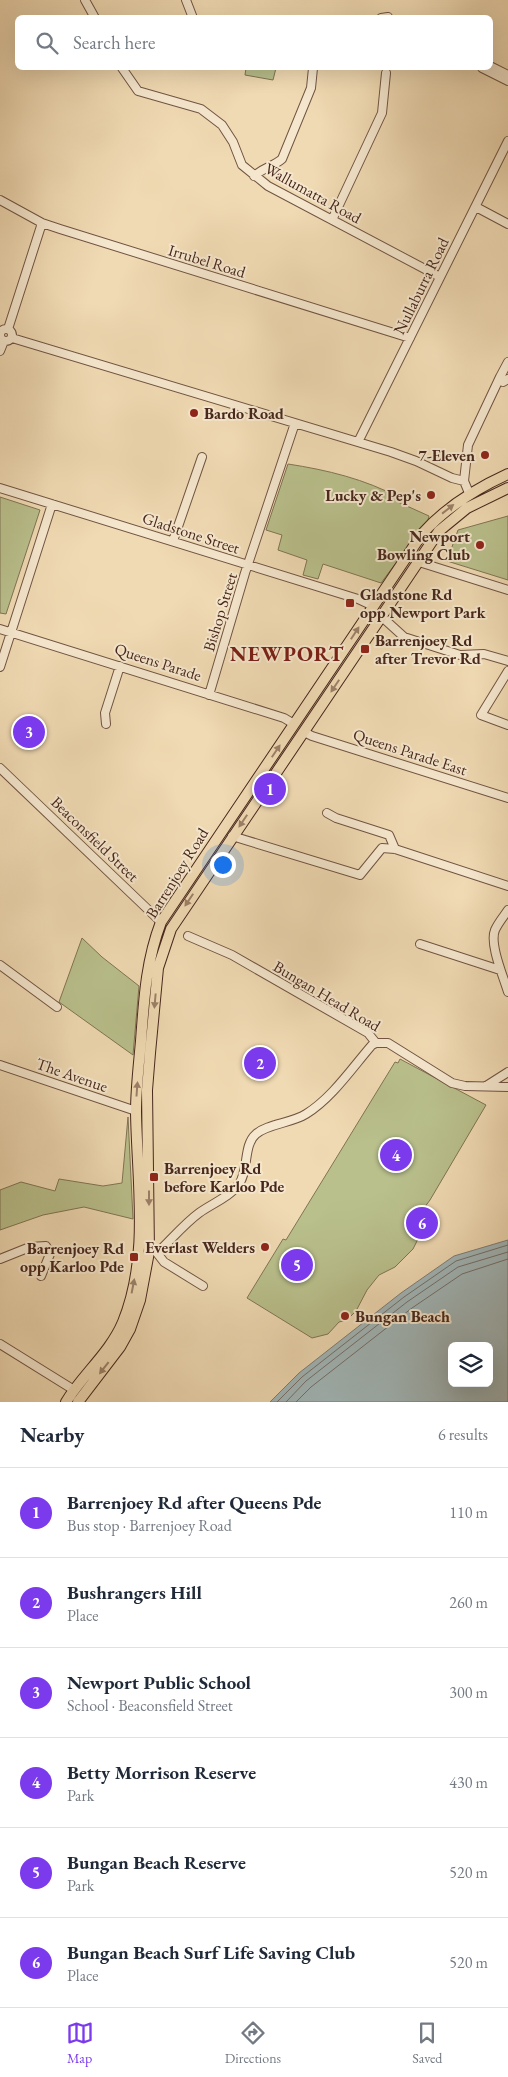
<!DOCTYPE html>
<meta charset="utf-8">
<style>
:root{--surface:#fff;--page:#f6f6f7;--text:#1f2937;--muted:#747a83;--line:#e0e1e3;--accent:#7c3aed}
body{margin:0;font-family:"EB Garamond",serif;background:var(--page);color:var(--text)}
.controls{position:absolute;right:15px;bottom:15px;display:grid;overflow:hidden;border-radius:8px;box-shadow:0 5px 20px #0002}
.controls button{width:45px;height:45px;display:grid;place-items:center;padding:0;border:0;border-bottom:1px solid var(--line);background:var(--surface);color:var(--text);font:25px sans-serif}
.you{position:absolute;left:222px;top:864px;width:18px;height:18px;margin:-12px;border:4px solid #fff;border-radius:50%;background:#1a73e8;box-shadow:0 0 0 8px #1a73e833}
.badge{display:grid;place-items:center;width:32px;height:32px;border-radius:50%;background:var(--accent);color:#fff;font-size:16px;font-weight:700}
.pin{position:absolute;translate:-50% -50%;border:2px solid #fff;box-shadow:0 1px 5px #0006}
.list{margin:0;padding:0;list-style:none}
h2{display:flex;justify-content:space-between;align-items:center;height:65px;margin:0;padding:0 20px;font-size:21px}
h2 small{font-size:16px;font-weight:400;color:var(--muted)}
.list li{display:grid;grid-template-columns:32px 1fr auto;gap:15px;align-items:center;box-sizing:border-box;height:90px;padding:0 20px;border-top:1px solid var(--line)}
.list b{display:block;font-size:19px;white-space:nowrap}
.list p{margin:0;font-size:16px;white-space:nowrap;color:var(--muted)}
.list em{font-size:16px;font-style:normal;color:var(--muted)}
.icon{flex:none;width:28px;height:28px;fill:none;stroke:currentColor;stroke-width:2;stroke-linecap:round;stroke-linejoin:round}
.map{position:relative;flex:none;width:508px;height:1402px;overflow:hidden}
.search{position:absolute;background:var(--surface);box-shadow:0 5px 20px #0002;left:15px;right:15px;top:15px;height:55px;display:flex;align-items:center;gap:12px;box-sizing:border-box;padding:0 18px;border-radius:8px;color:var(--muted);font-size:19px}
.sheet{height:605px;background:var(--surface)}
nav{display:flex;justify-content:space-around;align-items:center;box-sizing:border-box;height:70px;border-top:1px solid var(--line);background:var(--surface);font-size:14px;color:var(--muted)}
nav a{display:grid;justify-items:center;gap:2px}
nav .on{color:var(--accent)}
.map>svg:first-child{display:block}
.green{fill:#b9c08c;stroke:#807454}
.water{fill:#a1b7b9;stroke:#7d7d7a;fill-rule:evenodd}
.lines{fill:none;stroke-linecap:round;stroke-linejoin:round}
.shore{stroke:#746f6a;stroke-width:1}
.minor-casing{stroke:#715442;stroke-width:10}
.major-casing{stroke:#47271c;stroke-width:12}
.minor{stroke:#f5e7ce;stroke-width:8}
.major{stroke:#f0dab3;stroke-width:10}
.oneway{fill:#9c8068}
.poi-dot{fill:#8f2418;stroke:#f5e7ce;stroke-width:2}
.labels{text-anchor:middle;dominant-baseline:central;stroke-width:4;stroke-linejoin:round;paint-order:stroke}
.street-label{font-size:16px;fill:#47271c;stroke:#f5e7ce}
.poi-label{font-size:16px;font-weight:bold;fill:#47271c;stroke:#f5e7ce;text-anchor:start}
.district-label{font-size:21px;font-weight:bold;letter-spacing:1px;fill:#7a1f14;stroke:#f5e7ce}
</style>
<div class="map">
<svg width="508" height="1402" viewBox="0 0 508 1402">
<rect width="100%" height="100%" fill="#f0dab3"/>
<filter id="stains"><feTurbulence type="fractalNoise" baseFrequency=".004" numOctaves="4"/><feColorMatrix values="0 0 0 0 .2 0 0 0 0 .09 0 0 0 0 .02 0 0 0 .5 -.17"/></filter>
<radialGradient id="worn" r=".72"><stop offset=".6" stop-color="#630" stop-opacity="0"/><stop offset="1" stop-color="#630" stop-opacity=".3"/></radialGradient>
<!-- green -->
<path class="green" d="M246,68H276L273,80L245,75Z
M288,464C327,470 365,479 400,498L398,502L429,516L428,520L381,583L323,564L318,579L303,575L307,560L278,550L282,535L266,530Z
M0,497L40,510L6,614L0,613Z
M508,516V580L447,561L458,530Z
M82,938L102,957L139,986L133,1055L59,1002Z
M400,1059L486,1105L430,1200L418,1216L410,1231L418,1239L413,1249L395,1267L379,1275L367,1290L356,1311L347,1320L339,1322L328,1334L312,1338L247,1298L283,1239L286,1240L395,1062L398,1063Z
M128,1117L133,1219L84,1207L43,1215L0,1230V1190L21,1182L55,1191L59,1179L103,1186L122,1183Z"/>
<!-- water -->
<path class="water" d="M508,1240V1402H270L299,1373L401,1293L454,1256ZM452,1346H489V1383H452Z"/>
<g class="lines">
<!-- shore -->
<path class="shore" d="M277,1402L302,1377L404,1297L456,1261L508,1245
M286,1402L306,1381L407,1302L458,1267L508,1252
M296,1402L311,1387L412,1308L462,1274L508,1259"/>
<!-- minor casing -->
<g class="minor-casing">
<path id="minor" d="M85,0L95,18
M186,0L193,18
M381,18L388,17
M490,66L508,75
M122,68L138,91L201,109L222,125L233,142L242,165L268,186L440,277
M482,68L508,81
M254,176C263,168 274,166 282,159L311,88L313,68
M0,200L42,223L60,229L410,338
M476,207L508,224
M332,220L382,113L386,73
M0 335a6 6 0 1 1 12 0a6 6 0 1 1-12 0Z
M8,329L42,223
M12,338L391,452L416,461L452,478L464,481
M0,351L4,341
M508,362L500,377L503,382L508,379
M358,442L508,141
M0,488L358,599L373,606
M469,493L464,481L468,445L500,377
M173,541L202,457
M419,562L508,590
M382,617L404,637L460,655L484,654L508,661
M0,629L284,718L294,724
M0,667L52,504
M508,671L481,715L508,725
M209,695L245,573L295,423
M106,724L105,713L120,666
M304,732L312,736L508,798
M0,768L161,922
M327,813L336,818L389,835L395,849
M232,836L360,875L382,848L395,849L508,886
M508,910C504,916 498,923 495,930C489,944 504,978 508,992
M188,936L232,955L368,1033L376,1043H388L452,1083L465,1086L508,1087
M420,944L500,970
M0,965L57,1007
M0,1065L136,1111
M486,1086L508,1072
M157,1253C171,1240 184,1224 199,1213C211,1204 230,1197 239,1184C249,1170 243,1145 256,1134C267,1124 292,1123 306,1114C332,1098 352,1068 372,1045L376,1043
M157,1253L164,1262L203,1286
M0,1259L30,1247L46,1246L50,1254L41,1276
M0,1344L74,1390"/>
</g>
<!-- major casing -->
<g class="major-casing">
<path id="major" d="M66,1402C83,1374 110,1353 123,1322C150,1256 137,1181 136,1112C136,1088 139,1064 141,1041C144,1000 146,961 161,922L422,534C446,507 475,489 508,474
M78,1402L120,1347L130,1329L140,1300L149,1252L147,1090L150,1053L158,968L171,929L439,531L467,508L508,488"/>
</g>
<!-- minor -->
<use href="#minor" class="minor"/>
<!-- major -->
<use href="#major" class="major"/>
</g>
<!-- one-way arrows -->
<defs><path id="oneway-solid" d="M-6-.8H1V-3.2L6.5 0L1 3.2V.8H-6Z" transform="scale(1.25)"/></defs>
<g class="oneway">
<use href="#oneway-solid" transform="translate(448 509) rotate(-38)"/>
<use href="#oneway-solid" transform="translate(355 633) rotate(-57)"/>
<use href="#oneway-solid" transform="translate(335 686) rotate(124)"/>
<use href="#oneway-solid" transform="translate(276 751) rotate(-56)"/>
<use href="#oneway-solid" transform="translate(243 821) rotate(124)"/>
<use href="#oneway-solid" transform="translate(189 900) rotate(124)"/>
<use href="#oneway-solid" transform="translate(155 1001) rotate(95)"/>
<use href="#oneway-solid" transform="translate(137 1089) rotate(-86)"/>
<use href="#oneway-solid" transform="translate(149 1198) rotate(90)"/>
<use href="#oneway-solid" transform="translate(133 1286) rotate(-79)"/>
<use href="#oneway-solid" transform="translate(104 1368) rotate(128)"/>
</g>
<!-- markers -->
<g class="poi-dot">
<circle cx="194" cy="413" r="5"/>
<circle cx="485" cy="455" r="5"/>
<circle cx="431" cy="495" r="5"/>
<circle cx="480" cy="545" r="5"/>
<rect x="345" y="598" width="10" height="10" rx="2.5"/>
<rect x="360" y="644" width="10" height="10" rx="2.5"/>
<rect x="149" y="1172" width="10" height="10" rx="2.5"/>
<circle cx="265" cy="1247" r="5"/>
<rect x="129" y="1252" width="10" height="10" rx="2.5"/>
<circle cx="345" cy="1316" r="5"/>
</g>
<g class="labels">
<!-- street labels -->
<g class="street-label">
<text transform="translate(313 193) rotate(29)">Wallumatta Road</text>
<text transform="translate(207 261) rotate(17)">Irrubel Road</text>
<text transform="translate(421 286) rotate(-64)">Nullaburra Road</text>
<text transform="translate(191 533) rotate(18)">Gladstone Street</text>
<text transform="translate(220 612) rotate(-73)">Bishop Street</text>
<text transform="translate(158 662) rotate(18)">Queens Parade</text>
<text transform="translate(410 752) rotate(18)">Queens Parade East</text>
<text transform="translate(95 839) rotate(44)">Beaconsfield Street</text>
<text transform="translate(177 873) rotate(-58)">Barrenjoey Road</text>
<text transform="translate(327 996) rotate(31)">Bungan Head Road</text>
<text transform="translate(72 1075) rotate(19)">The Avenue</text>
</g>
<!-- poi labels -->
<g class="poi-label">
<text x="204" y="413">Bardo Road</text>
<text x="475" y="455" text-anchor="end">7-Eleven</text>
<text x="421" y="495" text-anchor="end">Lucky &amp; Pep's</text>
<text x="470" y="536" text-anchor="end">Newport<tspan x="470" dy="18">Bowling Club</tspan></text>
<text x="360" y="594">Gladstone Rd<tspan x="360" dy="18">opp Newport Park</tspan></text>
<text x="375" y="640">Barrenjoey Rd<tspan x="375" dy="18">after Trevor Rd</tspan></text>
<text x="164" y="1168">Barrenjoey Rd<tspan x="164" dy="18">before Karloo Pde</tspan></text>
<text x="255" y="1247" text-anchor="end">Everlast Welders</text>
<text x="124" y="1248" text-anchor="end">Barrenjoey Rd<tspan x="124" dy="18">opp Karloo Pde</tspan></text>
<text x="355" y="1316">Bungan Beach</text>
</g>
<!-- district labels -->
<g class="district-label">
<text x="287" y="653">NEWPORT</text>
</g>
</g>
<rect width="100%" height="100%" filter="url(#stains)"/>
<rect width="100%" height="100%" fill="url(#worn)"/>
</svg>
<div class="controls">
<button><svg class="icon" aria-label="layers" viewBox="0 0 24 24"><path d="M12 4l9 5-9 5-9-5zM3 14l9 5 9-5"/></svg></button>
</div>
<div class="you"></div>
<div class="pin badge" style="left:270px;top:789px">1</div>
<div class="pin badge" style="left:260px;top:1063px">2</div>
<div class="pin badge" style="left:29px;top:732px">3</div>
<div class="pin badge" style="left:396px;top:1155px">4</div>
<div class="pin badge" style="left:297px;top:1265px">5</div>
<div class="pin badge" style="left:422px;top:1223px">6</div>
<div class="search"><svg class="icon" aria-label="search" viewBox="0 0 24 24"><circle cx="10" cy="10" r="6"/><path d="M15 15l6 6"/></svg>Search here</div>
</div>
<section class="sheet">
<h2>Nearby<small>6 results</small></h2>
<ul class="list">
<li><span class="badge">1</span><div><b>Barrenjoey Rd after Queens Pde</b><p>Bus stop · Barrenjoey Road</p></div><em>110 m</em></li>
<li><span class="badge">2</span><div><b>Bushrangers Hill</b><p>Place</p></div><em>260 m</em></li>
<li><span class="badge">3</span><div><b>Newport Public School</b><p>School · Beaconsfield Street</p></div><em>300 m</em></li>
<li><span class="badge">4</span><div><b>Betty Morrison Reserve</b><p>Park</p></div><em>430 m</em></li>
<li><span class="badge">5</span><div><b>Bungan Beach Reserve</b><p>Park</p></div><em>520 m</em></li>
<li><span class="badge">6</span><div><b>Bungan Beach Surf Life Saving Club</b><p>Place</p></div><em>520 m</em></li>
</ul>
</section>
<nav>
<a class="on"><svg class="icon" aria-label="map" viewBox="0 0 24 24"><path d="M3 6l6-2 6 2 6-2v14l-6 2-6-2-6 2zM9 4v14M15 6v14"/></svg>Map</a>
<a><svg class="icon" aria-label="directions" viewBox="0 0 24 24"><path d="M12 3l9 9-9 9-9-9zM9 14v-3h6M13 9l2 2-2 2"/></svg>Directions</a>
<a><svg class="icon" aria-label="saved" viewBox="0 0 24 24"><path d="M7 4h10v16l-5-4-5 4z"/></svg>Saved</a>
</nav>
